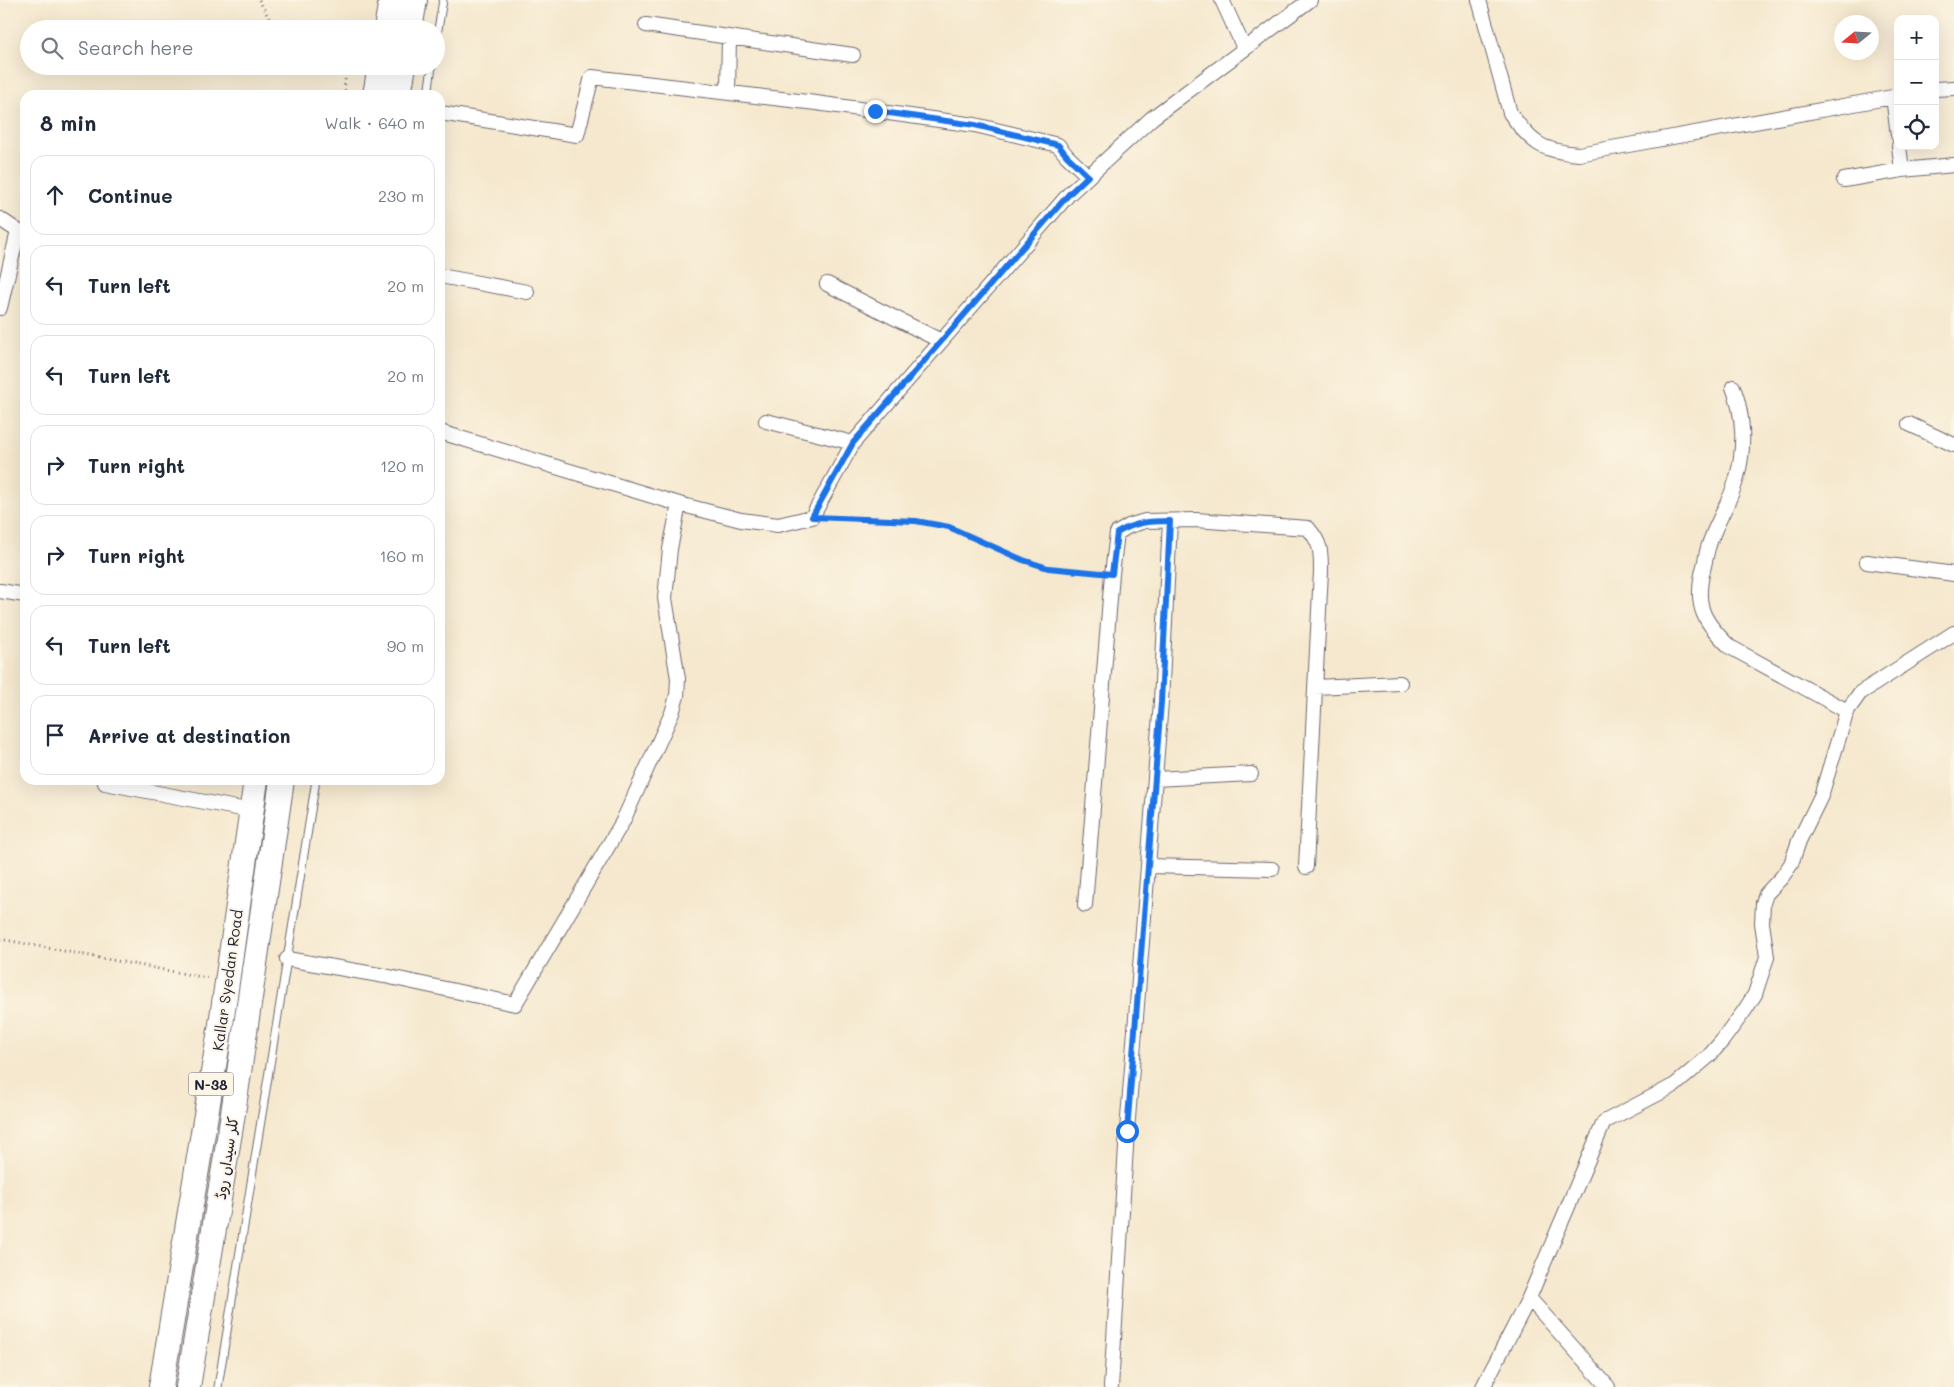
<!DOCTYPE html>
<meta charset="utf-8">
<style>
:root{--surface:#fff;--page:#f6f6f7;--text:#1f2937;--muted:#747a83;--line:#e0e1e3}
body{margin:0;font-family:Mali,"Playpen Sans Arabic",sans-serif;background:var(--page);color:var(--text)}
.controls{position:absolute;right:15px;top:15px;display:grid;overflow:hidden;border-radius:10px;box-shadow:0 5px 20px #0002}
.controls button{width:45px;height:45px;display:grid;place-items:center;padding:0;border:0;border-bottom:1px solid var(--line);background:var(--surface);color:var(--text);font:25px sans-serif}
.compass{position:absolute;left:1834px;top:15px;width:45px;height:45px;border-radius:50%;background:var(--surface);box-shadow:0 5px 20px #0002;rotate:252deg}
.stop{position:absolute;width:15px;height:15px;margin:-11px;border:4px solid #1a73e8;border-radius:50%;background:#fff}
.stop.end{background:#1a73e8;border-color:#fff;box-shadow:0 1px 5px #0008}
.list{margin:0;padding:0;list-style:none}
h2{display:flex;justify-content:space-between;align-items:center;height:65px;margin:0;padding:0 20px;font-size:21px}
h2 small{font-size:16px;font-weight:400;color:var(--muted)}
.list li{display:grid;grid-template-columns:32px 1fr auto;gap:15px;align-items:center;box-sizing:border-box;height:80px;margin:0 10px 10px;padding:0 10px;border:1px solid var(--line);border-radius:15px}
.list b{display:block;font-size:19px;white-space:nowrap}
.list em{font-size:16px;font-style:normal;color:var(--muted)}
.icon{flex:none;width:28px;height:28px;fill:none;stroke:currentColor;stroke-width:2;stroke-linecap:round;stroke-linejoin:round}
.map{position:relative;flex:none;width:1954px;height:1387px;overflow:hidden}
.search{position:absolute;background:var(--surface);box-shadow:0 5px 20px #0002;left:20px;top:20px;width:425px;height:55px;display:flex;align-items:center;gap:12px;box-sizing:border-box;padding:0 18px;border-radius:28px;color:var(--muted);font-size:19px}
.panel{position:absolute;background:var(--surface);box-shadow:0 5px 20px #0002;left:20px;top:90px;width:425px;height:695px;border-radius:15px}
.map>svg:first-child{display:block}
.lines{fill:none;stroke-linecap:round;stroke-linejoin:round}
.service-casing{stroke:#6c676e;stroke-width:9}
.minor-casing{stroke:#6c676e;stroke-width:16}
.trunk-casing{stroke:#6c676e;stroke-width:26}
.path{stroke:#6c676e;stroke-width:3;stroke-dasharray:1 4;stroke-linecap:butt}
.service{stroke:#fff;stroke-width:7}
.minor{stroke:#fff;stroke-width:14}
.trunk{stroke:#fff;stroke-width:24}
.route{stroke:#1a73e8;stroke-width:6}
.labels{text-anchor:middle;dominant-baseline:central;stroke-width:4;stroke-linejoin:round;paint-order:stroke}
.shield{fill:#fcf5e5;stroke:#63616e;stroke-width:1}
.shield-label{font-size:14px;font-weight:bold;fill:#22223b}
.street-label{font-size:15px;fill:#22223b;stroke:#fcf5e5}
</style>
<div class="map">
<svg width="1954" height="1387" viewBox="0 0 1954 1387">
<rect width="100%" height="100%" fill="#fcf5e5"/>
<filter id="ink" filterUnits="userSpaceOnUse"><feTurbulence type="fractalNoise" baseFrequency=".02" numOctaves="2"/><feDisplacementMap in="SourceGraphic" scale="10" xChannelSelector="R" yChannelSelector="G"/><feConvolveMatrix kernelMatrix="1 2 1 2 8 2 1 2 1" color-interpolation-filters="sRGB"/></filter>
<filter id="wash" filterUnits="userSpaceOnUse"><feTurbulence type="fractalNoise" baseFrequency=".0096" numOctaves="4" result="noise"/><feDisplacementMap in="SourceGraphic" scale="20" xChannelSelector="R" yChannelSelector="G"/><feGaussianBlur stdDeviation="1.12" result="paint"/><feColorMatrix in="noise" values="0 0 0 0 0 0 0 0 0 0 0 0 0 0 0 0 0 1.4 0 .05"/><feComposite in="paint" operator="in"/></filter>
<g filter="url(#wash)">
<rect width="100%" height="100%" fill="#f5e8ce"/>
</g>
<g filter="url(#ink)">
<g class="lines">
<!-- service casing -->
<g class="service-casing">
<path id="service" d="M436,41L443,0
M428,95L432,66
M218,1387L316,780"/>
</g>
<!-- minor casing -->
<g class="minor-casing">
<path id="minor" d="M1222,0L1244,48
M1479,0L1510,113C1532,144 1542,151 1579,154L1898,96
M646,25L853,55
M1935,89L1954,88
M728,93L729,37
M1893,97L1898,135
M440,113L577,135L592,77L816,103L975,125L1058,145L1067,156L1088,176
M1899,146L1902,170
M1844,180L1902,170L1954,165
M0,219L24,235
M440,276L527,292
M827,284L941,341
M0,308L18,231
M1733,387C1744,415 1745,448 1737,477C1731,502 1715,523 1708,548C1706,555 1705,563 1703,570C1694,607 1704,622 1730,647L1847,711
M766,421L853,443
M1909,424L1954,445
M440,432L679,504L741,520L778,525L812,517L853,443L1069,194L1152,118L1310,0
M1867,562L1954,574
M0,591L25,595
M1315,687L1400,683
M1155,779L1251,774
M105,783L252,811
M1148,866L1272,869
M1085,905L1112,574L1117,533L1129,526L1145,521L1195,520L1308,528C1321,543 1321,551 1321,571L1306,867
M287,959L385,976L515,1004L623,821L672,713L677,696L678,679L665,598L670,549L679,504
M1529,1298L1608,1387
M1111,1387L1127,1131L1161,702L1170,521
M1483,1387L1529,1298L1604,1122L1675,1085L1709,1056L1722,1041L1745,1010L1755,994L1767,957L1762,923L1763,903L1766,894L1782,877L1791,864L1799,841L1821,796L1847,711L1860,693L1954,633"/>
</g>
<!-- trunk casing -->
<g class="trunk-casing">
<path id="trunk" d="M386,29L391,0
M410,29L415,0
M375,95L380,66
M399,95L404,66
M161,1387L221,1024L256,780
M188,1387L232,1120L282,780"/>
</g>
<!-- path -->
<path class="path" d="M259,0L275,29
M344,95L346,66
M829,517L916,521L949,527L1023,560L1048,568L1096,573
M0,939L207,978"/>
<!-- service -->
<use href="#service" class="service"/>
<!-- minor -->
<use href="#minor" class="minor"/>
<!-- trunk -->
<use href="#trunk" class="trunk"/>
</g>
</g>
<g class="lines" filter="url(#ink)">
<!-- route -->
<path class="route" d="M875,111L975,125L1058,145L1067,156L1088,176L1069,194L853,443L812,517L916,521L949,527L1023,560L1048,568L1112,574L1117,533C1135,522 1150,521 1170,521L1161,702L1127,1131"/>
</g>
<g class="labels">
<!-- shield labels -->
<rect class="shield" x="188.5" y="1072.5" width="45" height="23" rx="4"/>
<g class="shield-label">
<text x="211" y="1084">N-38</text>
</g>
<!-- street labels -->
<g class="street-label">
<text transform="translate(227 980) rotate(-82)">Kallar Syedan Road</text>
<text transform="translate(226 1158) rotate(-81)">کلر سیداں روڈ</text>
</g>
</g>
</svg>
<div class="controls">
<button>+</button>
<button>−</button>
<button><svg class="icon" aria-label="locate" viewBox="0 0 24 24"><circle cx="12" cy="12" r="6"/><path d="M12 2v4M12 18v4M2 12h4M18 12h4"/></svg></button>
</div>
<svg class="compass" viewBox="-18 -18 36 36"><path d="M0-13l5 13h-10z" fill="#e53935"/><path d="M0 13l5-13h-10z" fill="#747a83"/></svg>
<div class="stop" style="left:1127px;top:1131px"></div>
<div class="stop end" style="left:875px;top:111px"></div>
<div class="search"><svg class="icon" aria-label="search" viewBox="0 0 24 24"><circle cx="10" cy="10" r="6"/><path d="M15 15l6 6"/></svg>Search here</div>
<section class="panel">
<h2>8 min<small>Walk · 640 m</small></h2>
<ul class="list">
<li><svg class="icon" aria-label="ahead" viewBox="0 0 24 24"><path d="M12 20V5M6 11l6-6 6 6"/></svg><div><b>Continue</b></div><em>230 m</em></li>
<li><svg class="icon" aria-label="left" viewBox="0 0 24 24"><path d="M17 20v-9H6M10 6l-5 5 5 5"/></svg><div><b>Turn left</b></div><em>20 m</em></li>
<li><svg class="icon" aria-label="left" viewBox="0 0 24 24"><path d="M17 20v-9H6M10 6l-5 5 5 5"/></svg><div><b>Turn left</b></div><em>20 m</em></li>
<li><svg class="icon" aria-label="right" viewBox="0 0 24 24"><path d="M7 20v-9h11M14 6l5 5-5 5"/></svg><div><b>Turn right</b></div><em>120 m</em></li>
<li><svg class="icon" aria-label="right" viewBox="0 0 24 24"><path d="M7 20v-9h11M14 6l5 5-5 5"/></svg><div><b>Turn right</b></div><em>160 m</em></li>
<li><svg class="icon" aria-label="left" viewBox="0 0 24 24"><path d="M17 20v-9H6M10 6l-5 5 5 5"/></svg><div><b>Turn left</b></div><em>90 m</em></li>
<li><svg class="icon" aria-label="arrive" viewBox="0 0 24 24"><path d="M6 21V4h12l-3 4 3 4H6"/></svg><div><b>Arrive at destination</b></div></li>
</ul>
</section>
</div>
